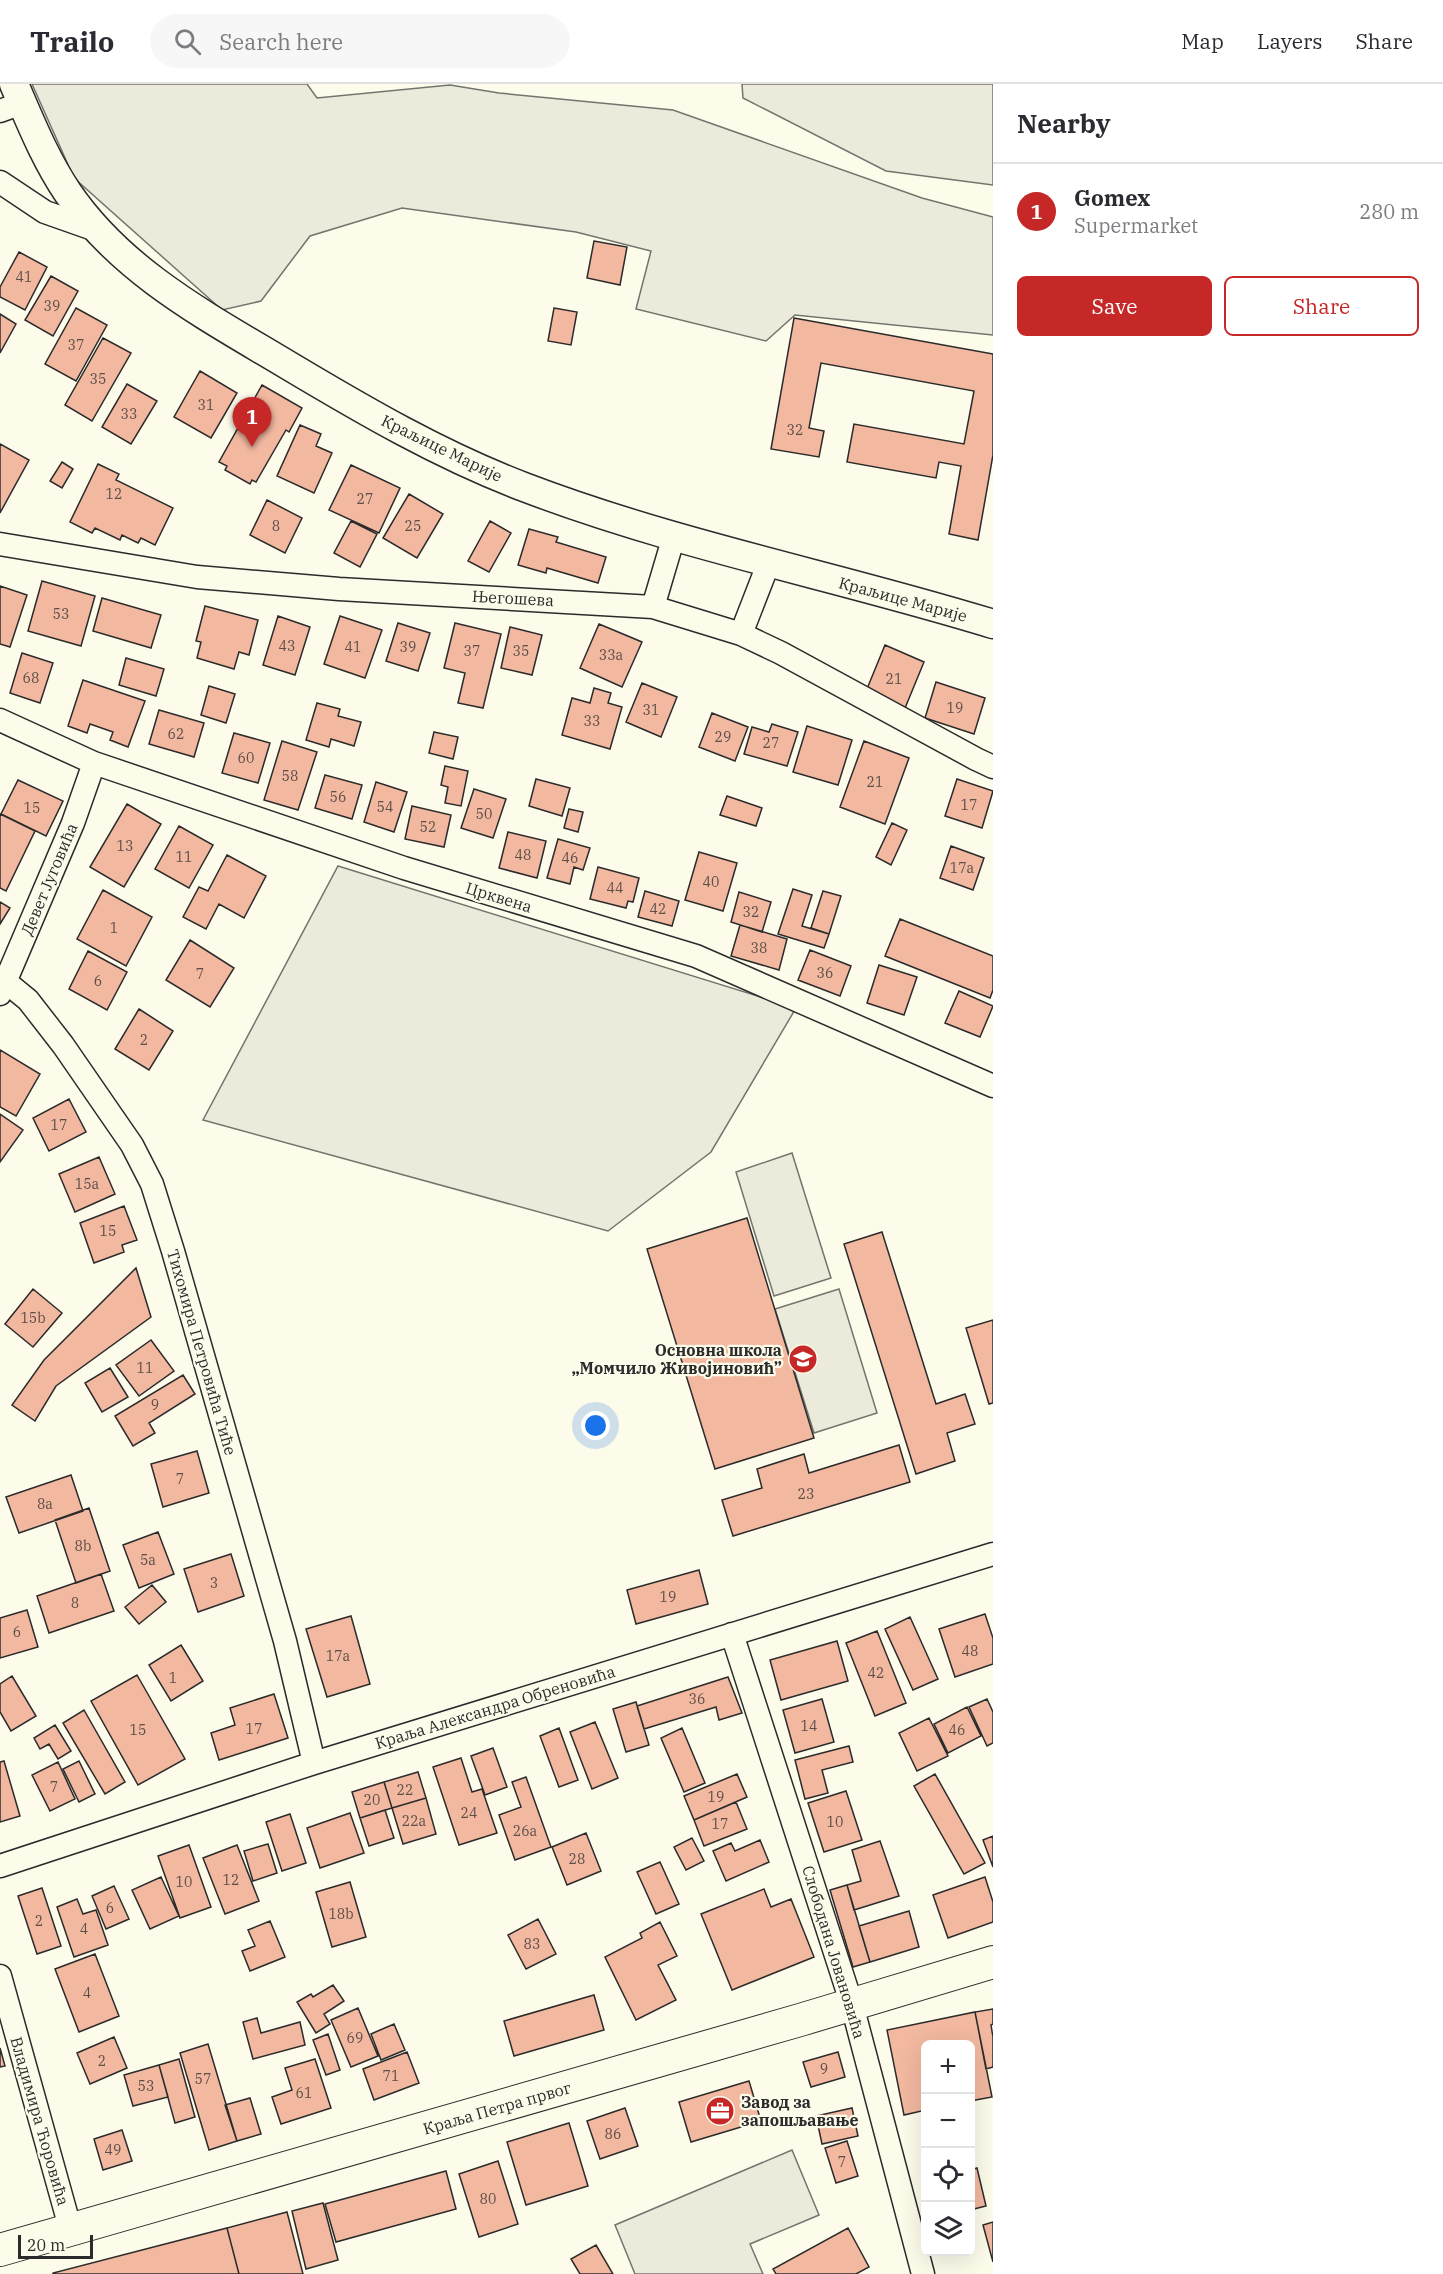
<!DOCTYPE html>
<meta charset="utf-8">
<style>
:root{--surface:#fff;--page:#f7f7f7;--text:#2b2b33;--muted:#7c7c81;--line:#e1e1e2;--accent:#c62828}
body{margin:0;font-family:"IBM Plex Serif",serif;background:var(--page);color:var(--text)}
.controls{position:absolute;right:18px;bottom:18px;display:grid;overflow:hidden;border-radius:9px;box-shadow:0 6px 24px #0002}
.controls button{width:54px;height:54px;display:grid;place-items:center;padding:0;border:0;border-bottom:2px solid var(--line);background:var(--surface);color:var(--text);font:30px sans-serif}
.scale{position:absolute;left:18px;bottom:15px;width:75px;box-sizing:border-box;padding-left:6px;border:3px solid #2b2b2b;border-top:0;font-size:16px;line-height:21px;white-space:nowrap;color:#2b2b2b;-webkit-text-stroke:4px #fdfbea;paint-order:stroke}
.you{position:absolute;left:596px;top:1342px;width:21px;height:21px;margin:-15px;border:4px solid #fff;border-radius:50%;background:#1a73e8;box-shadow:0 0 0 9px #1a73e833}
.badge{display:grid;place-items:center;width:39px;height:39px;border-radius:50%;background:var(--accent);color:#fff;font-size:20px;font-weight:700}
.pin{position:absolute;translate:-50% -50px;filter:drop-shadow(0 2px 3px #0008)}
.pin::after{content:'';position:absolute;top:32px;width:21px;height:18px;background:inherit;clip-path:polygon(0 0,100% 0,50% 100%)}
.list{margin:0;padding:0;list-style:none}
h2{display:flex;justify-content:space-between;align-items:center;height:78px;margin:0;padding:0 24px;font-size:26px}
h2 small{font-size:20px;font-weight:400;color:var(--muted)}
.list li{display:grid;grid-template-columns:39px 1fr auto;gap:18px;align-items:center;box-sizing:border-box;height:96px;padding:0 24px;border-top:2px solid var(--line)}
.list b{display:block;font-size:22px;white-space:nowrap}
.list p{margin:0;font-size:20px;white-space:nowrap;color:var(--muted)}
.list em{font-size:20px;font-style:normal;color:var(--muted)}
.actions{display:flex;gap:12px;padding:18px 24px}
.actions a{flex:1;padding:14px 0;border:2px solid var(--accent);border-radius:9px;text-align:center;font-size:21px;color:var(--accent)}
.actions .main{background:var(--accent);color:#fff}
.icon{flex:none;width:33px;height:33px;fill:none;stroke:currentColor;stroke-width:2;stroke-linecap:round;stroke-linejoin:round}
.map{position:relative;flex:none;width:993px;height:2190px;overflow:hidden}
header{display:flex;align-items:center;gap:36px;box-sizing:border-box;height:84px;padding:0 30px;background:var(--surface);border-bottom:2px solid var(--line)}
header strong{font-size:28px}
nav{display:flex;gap:33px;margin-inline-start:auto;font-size:21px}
.search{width:420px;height:54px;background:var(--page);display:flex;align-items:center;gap:15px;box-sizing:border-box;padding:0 21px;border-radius:33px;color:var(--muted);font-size:22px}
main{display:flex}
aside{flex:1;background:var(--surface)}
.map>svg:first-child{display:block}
.green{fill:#ecebdb;stroke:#74746e;stroke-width:1.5}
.parking{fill:#eceadb;stroke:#74746e;stroke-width:1.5}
.building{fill:#f2b8a0;stroke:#2b2b2b;stroke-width:1.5}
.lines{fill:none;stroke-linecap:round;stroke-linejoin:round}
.minor-casing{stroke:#2b2b2b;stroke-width:25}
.tertiary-casing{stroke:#2b2b2b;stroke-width:31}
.secondary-casing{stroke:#2b2b2b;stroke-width:34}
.minor{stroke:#fdfbea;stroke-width:22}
.tertiary{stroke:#fdfbea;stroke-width:28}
.secondary{stroke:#fdfbea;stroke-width:32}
.labels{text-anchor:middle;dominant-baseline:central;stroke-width:4.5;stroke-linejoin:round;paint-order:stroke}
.number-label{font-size:14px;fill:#5d4e48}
.street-label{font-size:16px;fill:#2b2b2b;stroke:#fdfbea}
.poi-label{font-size:16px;font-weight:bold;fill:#2b2b2b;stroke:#fdfbea;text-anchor:end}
</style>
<header>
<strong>Trailo</strong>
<div class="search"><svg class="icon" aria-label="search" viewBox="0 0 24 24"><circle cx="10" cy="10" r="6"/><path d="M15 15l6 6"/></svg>Search here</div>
<nav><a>Map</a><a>Layers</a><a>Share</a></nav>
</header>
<main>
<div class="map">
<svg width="993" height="2190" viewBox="0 0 993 2190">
<rect width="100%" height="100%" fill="#fdfbea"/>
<!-- green -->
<path class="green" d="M32,0H307L317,14L450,1L499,9L673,26L922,114L993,133V251L795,231L766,257L636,225L651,167L576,148L402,124L310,152L261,217L222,226L74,94Z
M742,0H993V101L886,87L743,14Z
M338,782L796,924L711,1068L608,1147L203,1036Z
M792,1069L831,1194L774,1212L736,1088Z
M839,1205L877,1329L814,1349L775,1225Z"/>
<!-- parking -->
<path class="parking" d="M792,2066L819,2131L750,2160L763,2190H635L615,2141Z"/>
<!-- building -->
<path class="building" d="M594,157L627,163L620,201L587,194Z
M19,168L47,183L25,226L0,213V203Z
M51,192L78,207L53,252L25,236Z
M76,224L107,241L76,297L45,280Z
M554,224L577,228L571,261L548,257Z
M0,230L16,240L0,269Z
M794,234L993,270V371L978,456L949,450L961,382L939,378L936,394L847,378L854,340L964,360L974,307L821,279L809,344L824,347L819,373L771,365Z
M103,254L131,269L92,337L65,321Z
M200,287L237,309L211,354L174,333Z
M127,300L157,317L131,360L102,343Z
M262,301L302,324L289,348L286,346L256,398L252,396L250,400L225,386L227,382L219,378Z
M300,341L321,350L316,362L332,369L314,409L277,392Z
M0,360L29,376L0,429Z
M62,378L73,385L62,404L50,397Z
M98,380L119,390L116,396L173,424L155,461L141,454L138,459L122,451L120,456L95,444L92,449L70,438Z
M351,381L400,404L379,449L329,426Z
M409,410L443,430L417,474L383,454Z
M267,416L302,434L285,469L250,451Z
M351,437L377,450L360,483L334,469Z
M490,437L511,449L489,488L468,477Z
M529,445L558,453L556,458L606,473L598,499L547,484L546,489L518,481Z
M42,497L95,512L81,562L28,547Z
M0,502L27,511L10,563L0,560Z
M102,514L161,531L151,564L93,547Z
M205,522L258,536L249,571L239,568L234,585L197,574L201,558L196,557Z
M278,532L310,543L295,591L263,581Z
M340,532L382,546L365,594L324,580Z
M398,539L430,549L418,587L386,577Z
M455,539L501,550L483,624L458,619L465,589L444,584Z
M599,540L642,558L622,603L580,584Z
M510,543L542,551L532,591L501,584Z
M885,561L924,578L903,629L864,612Z
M22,569L53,579L40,619L10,609Z
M126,574L164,585L156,612L119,601Z
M83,596L145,617L128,663L110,656L113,648L90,640L87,649L68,642Z
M936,598L985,614L974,650L925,634Z
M642,599L677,613L661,653L626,638Z
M209,602L235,610L226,639L201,631Z
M594,604L611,609L608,619L622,623L610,665L562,651L572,614L590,619Z
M317,619L340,625L338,632L361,638L354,662L331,655L329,663L306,656Z
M159,626L204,639L194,673L149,660Z
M712,629L748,643L735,677L699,663Z
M772,640L798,648L787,682L744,670L752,643L769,648Z
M807,642L852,656L838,701L793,688Z
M434,648L458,653L453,675L429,669Z
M234,649L270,659L258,699L222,689Z
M282,657L317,668L298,726L264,716Z
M864,657L909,674L885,740L840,723Z
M445,682L468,687L461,722L445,719L448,703L441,701Z
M325,691L362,701L352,735L315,724Z
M536,695L570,704L562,732L529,722Z
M957,695L993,707L982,744L945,732Z
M18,696L63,717L46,752L1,730Z
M376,698L407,708L394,748L364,738Z
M474,705L506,715L493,754L461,744Z
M727,712L762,724L756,742L720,731Z
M127,720L161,740L124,803L90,783Z
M412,722L451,731L444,763L405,755Z
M569,725L583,728L578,748L564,744Z
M0,730L35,747L6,807L0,804Z
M892,739L907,746L891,781L876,773Z
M179,742L213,761L189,804L155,785Z
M508,748L546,757L537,794L499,784Z
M558,755L590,764L583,786L574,783L570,800L547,794Z
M951,762L984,774L973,806L940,794Z
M699,768L737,779L723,827L685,816Z
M227,771L266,792L244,834L219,820L206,845L183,833L199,803L208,807Z
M598,783L639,794L633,818L628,817L626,824L590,815Z
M793,805L812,811L802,842L829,850L824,864L778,850Z
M103,806L152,833L126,882L77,855Z
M645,807L679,817L672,842L638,833Z
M823,807L841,812L829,850L811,844Z
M739,808L771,818L762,848L731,838Z
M0,818L10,824L0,840Z
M900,835L993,872V906L990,914L885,872Z
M740,841L787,855L779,886L731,872Z
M190,856L234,884L210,923L166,896Z
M810,866L851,882L840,912L798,896Z
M88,867L127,888L107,926L69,905Z
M879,881L917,893L904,931L867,919Z
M959,907L993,922L980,953L945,939Z
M139,925L173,947L149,986L115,965Z
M0,966L40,990L16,1032L0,1023Z
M69,1015L86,1048L49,1067L33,1034Z
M0,1030L23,1046L0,1078Z
M99,1073L115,1110L75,1128L59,1090Z
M124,1122L137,1156L122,1161L124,1168L94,1179L80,1139Z
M747,1134L814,1354L715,1385L647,1165Z
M882,1148L936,1320L965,1310L975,1340L947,1349L955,1377L916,1390L844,1160Z
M136,1184L151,1233L56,1302L35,1337L12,1321L44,1276Z
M33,1205L62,1229L33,1263L5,1240Z
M993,1236V1319L989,1320L966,1244Z
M151,1256L174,1287L139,1312L116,1281Z
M110,1284L128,1313L102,1328L85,1299Z
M183,1291L195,1310L149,1339L155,1349L133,1362L115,1332Z
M899,1361L910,1398L733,1452L722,1416L762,1404L757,1385L804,1370L809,1389Z
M197,1367L209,1409L163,1423L151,1380Z
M71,1391L83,1427L19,1449L6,1413Z
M89,1424L110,1487L76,1499L55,1436Z
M158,1448L174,1490L139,1504L123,1461Z
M231,1470L244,1512L198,1528L184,1485Z
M699,1486L708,1520L636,1540L627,1506Z
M101,1490L114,1527L49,1549L37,1512Z
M152,1501L166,1518L139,1540L125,1523Z
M27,1526L38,1563L0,1574V1534Z
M985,1530L993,1554V1580L955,1593L939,1545Z
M351,1532L370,1600L327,1613L306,1545Z
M910,1533L938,1595L913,1606L885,1545Z
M877,1547L906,1619L875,1632L846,1559Z
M837,1557L848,1597L781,1616L770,1576Z
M181,1561L203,1597L171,1617L149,1581Z
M137,1591L185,1675L138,1701L91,1617Z
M12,1592L36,1632L11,1647L0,1628V1600Z
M728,1593L742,1629L719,1636L716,1623L644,1645L637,1622Z
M274,1610L288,1654L219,1676L211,1649L235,1641L230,1624Z
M822,1615L834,1658L795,1669L783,1626Z
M987,1615L993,1628V1659L987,1662L969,1623Z
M636,1618L649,1661L626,1668L613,1625Z
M967,1623L981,1652L948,1669L934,1640Z
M84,1626L125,1698L105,1710L63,1639Z
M929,1634L948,1672L917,1687L899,1649Z
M595,1638L618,1694L592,1705L570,1648Z
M55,1641L71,1667L58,1675L49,1660L40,1665L34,1654Z
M559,1644L578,1696L559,1703L540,1652Z
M682,1644L705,1699L684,1708L661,1654Z
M849,1662L853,1678L822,1686L828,1709L805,1715L795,1676Z
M493,1664L507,1703L485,1711L471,1672Z
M461,1674L472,1708L482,1705L497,1749L459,1761L433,1683Z
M4,1677L20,1732L0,1738V1678Z
M79,1677L95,1710L79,1718L63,1685Z
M58,1678L75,1715L50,1727L32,1691Z
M418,1688L426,1714L392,1724L384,1698Z
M737,1690L747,1713L694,1736L684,1712Z
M935,1690L985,1779L964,1790L914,1702Z
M526,1693L551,1763L515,1776L499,1731L521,1723L512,1698Z
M384,1698L392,1724L360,1734L352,1708Z
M846,1707L862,1756L824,1768L808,1719Z
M426,1714L436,1750L403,1760L392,1724Z
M736,1718L747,1745L704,1762L694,1736Z
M385,1726L394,1754L369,1762L360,1734Z
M350,1729L364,1769L320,1784L307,1744Z
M290,1730L306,1779L282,1787L266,1738Z
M586,1749L601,1787L567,1801L552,1763Z
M993,1752V1783L983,1756Z
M692,1754L704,1777L686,1786L674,1763Z
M760,1756L769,1778L726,1797L713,1767L731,1759L735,1767Z
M880,1757L899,1812L854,1826L847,1801L861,1797L852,1766Z
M268,1760L277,1789L253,1797L244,1767Z
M189,1761L211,1823L180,1834L158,1772Z
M237,1761L259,1817L225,1830L203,1774Z
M660,1778L679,1820L656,1830L637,1788Z
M161,1793L179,1832L150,1845L132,1806Z
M985,1793L993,1818V1838L948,1854L933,1811Z
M350,1798L366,1853L332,1863L316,1808Z
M847,1801L870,1878L853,1883L830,1806Z
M114,1802L129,1835L106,1845L92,1812Z
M42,1804L61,1862L37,1870L18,1812Z
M764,1805L771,1823L791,1815L814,1873L732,1906L701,1830Z
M77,1815L83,1830L96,1826L108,1861L74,1873L57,1823Z
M909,1827L919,1863L870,1878L859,1842Z
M538,1835L556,1870L526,1885L508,1851Z
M270,1837L285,1873L250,1887L242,1867L255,1862L248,1846Z
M660,1838L677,1872L658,1881L676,1916L636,1936L605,1873L642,1854L640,1849Z
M95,1870L119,1932L79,1948L55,1885Z
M333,1901L344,1917L324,1930L330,1940L316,1949L297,1918L311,1910L313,1913Z
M594,1911L604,1946L514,1972L504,1937Z
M358,1924L378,1972L351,1983L331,1936Z
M993,1925V1940L991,1941L993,1953V1983L986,1985L975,1928Z
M975,1928L992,2013L970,2017V1960H926V2026L904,2031L887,1946Z
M257,1934L261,1949L300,1938L305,1961L253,1975L243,1938Z
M394,1940L405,1966L381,1976L371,1950Z
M328,1950L340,1986L326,1991L313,1956Z
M114,1953L127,1984L90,2000L77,1969Z
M208,1960L237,2057L209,2066L180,1969Z
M0,1964L5,1982L0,1983Z
M407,1968L419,1999L374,2016L363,1985Z
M838,1968L845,1993L811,2003L803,1978Z
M179,1975L195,2033L175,2039L159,1981Z
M315,1975L331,2024L281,2040L272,2013L292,2006L285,1984Z
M159,1981L168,2013L133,2022L124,1991Z
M749,1997L761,2037L691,2058L679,2018Z
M250,2014L261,2050L237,2057L225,2021Z
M625,2024L638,2062L600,2075L587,2037Z
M852,2024L858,2052L822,2060L816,2032Z
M569,2039L588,2102L526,2121L507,2058Z
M122,2046L132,2077L103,2086L94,2055Z
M847,2057L858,2092L836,2099L825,2064Z
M498,2077L518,2140L479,2153L459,2090Z
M977,2084L986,2122L970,2126V2086Z
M446,2087L456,2125L336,2158L325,2120Z
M323,2119L338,2176L306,2185L292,2127Z
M287,2128L303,2190H239L227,2144Z
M993,2138V2178L983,2141Z
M227,2144L239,2190H53V2189Z
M848,2144L869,2183L856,2190H776L773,2185Z
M596,2161L613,2190H580L571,2175Z"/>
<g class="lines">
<!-- minor casing -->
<g class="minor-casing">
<path id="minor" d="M0,27L22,19
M0,98L45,128L99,147
M0,460L197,493L339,505L653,523L741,550L781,569L976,675L993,683
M653,523L674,452
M741,550L769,478
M0,636L94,679L404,784L696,872L993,1002
M6,898L28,916L63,961L132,1061L152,1100L173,1167L285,1557L314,1679
M0,910L73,739L94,679
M732,1550L852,1921L923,2190
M0,1782L314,1679L993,1470
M0,1892L71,2147"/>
</g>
<!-- tertiary casing -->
<g class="tertiary-casing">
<path id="tertiary" d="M14,0C30,37 45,75 68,109C122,188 206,232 286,280C363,326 440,371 524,403C676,461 837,492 993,540"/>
</g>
<!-- secondary casing -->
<g class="secondary-casing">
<path id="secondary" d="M0,2166L800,1936L993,1878"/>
</g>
<!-- minor -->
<use href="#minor" class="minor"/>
<!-- tertiary -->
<use href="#tertiary" class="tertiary"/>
<!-- secondary -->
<use href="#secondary" class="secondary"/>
</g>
<!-- icons -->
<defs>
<g id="school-disc" transform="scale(1.5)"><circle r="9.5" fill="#c62828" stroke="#fdfbea"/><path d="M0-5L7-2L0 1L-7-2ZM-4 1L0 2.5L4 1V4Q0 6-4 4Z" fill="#fff"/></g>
<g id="office-disc" transform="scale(1.5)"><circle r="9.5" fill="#c62828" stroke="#fdfbea"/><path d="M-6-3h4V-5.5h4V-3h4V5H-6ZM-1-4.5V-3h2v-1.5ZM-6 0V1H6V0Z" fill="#fff"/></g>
</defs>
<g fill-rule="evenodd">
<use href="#school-disc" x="803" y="1275"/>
<use href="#office-disc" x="720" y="2027"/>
</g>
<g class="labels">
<!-- number labels -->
<g class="number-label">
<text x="24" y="193">41</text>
<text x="52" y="222">39</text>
<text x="76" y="261">37</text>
<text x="98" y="295">35</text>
<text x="206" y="321">31</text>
<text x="129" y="330">33</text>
<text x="795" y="346">32</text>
<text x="114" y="410">12</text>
<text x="365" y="415">27</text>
<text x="276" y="442">8</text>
<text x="413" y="442">25</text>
<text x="61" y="530">53</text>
<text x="287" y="562">43</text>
<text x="353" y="563">41</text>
<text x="408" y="563">39</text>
<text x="472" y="567">37</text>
<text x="521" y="567">35</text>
<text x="611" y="571">33a</text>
<text x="31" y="594">68</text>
<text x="894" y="595">21</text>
<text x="955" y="624">19</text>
<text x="651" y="626">31</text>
<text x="592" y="637">33</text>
<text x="176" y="650">62</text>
<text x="723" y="653">29</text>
<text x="771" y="659">27</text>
<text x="246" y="674">60</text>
<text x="290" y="692">58</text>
<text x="875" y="698">21</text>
<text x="338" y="713">56</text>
<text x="969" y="721">17</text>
<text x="385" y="723">54</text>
<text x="32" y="724">15</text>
<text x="484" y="730">50</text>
<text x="428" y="743">52</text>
<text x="125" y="762">13</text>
<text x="523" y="771">48</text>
<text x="184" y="773">11</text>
<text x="570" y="774">46</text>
<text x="962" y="784">17a</text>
<text x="711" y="798">40</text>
<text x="615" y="804">44</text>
<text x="658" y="825">42</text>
<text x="751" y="828">32</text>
<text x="114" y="844">1</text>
<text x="759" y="864">38</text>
<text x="825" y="889">36</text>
<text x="200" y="890">7</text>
<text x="98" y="897">6</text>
<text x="144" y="956">2</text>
<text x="59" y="1041">17</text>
<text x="87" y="1100">15a</text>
<text x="108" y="1147">15</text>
<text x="33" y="1234">15b</text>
<text x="145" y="1284">11</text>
<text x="155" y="1321">9</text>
<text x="180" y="1395">7</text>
<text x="806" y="1410">23</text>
<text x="45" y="1420">8a</text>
<text x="83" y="1462">8b</text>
<text x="148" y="1476">5a</text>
<text x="214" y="1499">3</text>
<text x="668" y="1513">19</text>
<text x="75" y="1519">8</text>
<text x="17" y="1548">6</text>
<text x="970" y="1567">48</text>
<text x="338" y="1572">17a</text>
<text x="876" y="1589">42</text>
<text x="173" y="1594">1</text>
<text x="697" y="1615">36</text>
<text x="809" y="1642">14</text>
<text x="254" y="1645">17</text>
<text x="138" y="1646">15</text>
<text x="957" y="1646">46</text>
<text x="54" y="1703">7</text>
<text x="405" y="1706">22</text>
<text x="716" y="1713">19</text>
<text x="372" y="1716">20</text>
<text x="469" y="1729">24</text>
<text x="414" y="1737">22a</text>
<text x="835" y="1738">10</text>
<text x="720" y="1740">17</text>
<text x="525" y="1747">26a</text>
<text x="577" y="1775">28</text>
<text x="231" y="1796">12</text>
<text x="184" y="1798">10</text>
<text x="110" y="1824">6</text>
<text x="341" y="1830">18b</text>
<text x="39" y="1837">2</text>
<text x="84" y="1845">4</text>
<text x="532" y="1860">83</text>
<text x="87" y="1909">4</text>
<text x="355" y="1954">69</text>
<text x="102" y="1977">2</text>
<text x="824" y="1985">9</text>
<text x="391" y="1992">71</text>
<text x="203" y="1995">57</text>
<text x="146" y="2002">53</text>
<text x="304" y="2009">61</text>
<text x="613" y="2050">86</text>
<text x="113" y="2066">49</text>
<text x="842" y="2078">7</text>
<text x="488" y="2115">80</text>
</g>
<!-- street labels -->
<g class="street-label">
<text transform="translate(442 364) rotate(26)">Краљице Марије</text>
<text transform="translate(513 514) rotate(3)">Његошева</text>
<text transform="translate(903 515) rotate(15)">Краљице Марије</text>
<text transform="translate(49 795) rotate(-67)">Девет Југовића</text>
<text transform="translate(499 813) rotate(17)">Црквена</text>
<text transform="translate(202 1268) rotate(74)">Тихомира Петровића Тиће</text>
<text transform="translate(495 1623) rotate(-17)">Краља Александра Обреновића</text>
<text transform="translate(834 1868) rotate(73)">Слободана Јовановића</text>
<text transform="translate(497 2024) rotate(-16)">Краља Петра првог</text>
<text transform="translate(40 2037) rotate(74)">Владимира Ћоровића</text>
</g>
<!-- poi labels -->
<g class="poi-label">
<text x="782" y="1266">Основна школа<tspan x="782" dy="18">„Момчило Живојиновић”</tspan></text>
<text x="741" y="2018" text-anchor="start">Завод за<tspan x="741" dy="18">запошљавање</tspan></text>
</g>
</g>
</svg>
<div class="controls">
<button>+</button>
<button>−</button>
<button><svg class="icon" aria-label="locate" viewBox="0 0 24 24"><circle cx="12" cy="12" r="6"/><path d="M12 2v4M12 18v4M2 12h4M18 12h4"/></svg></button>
<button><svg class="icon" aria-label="layers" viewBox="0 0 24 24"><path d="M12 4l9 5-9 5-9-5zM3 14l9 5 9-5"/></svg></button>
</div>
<div class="scale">20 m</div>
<div class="you"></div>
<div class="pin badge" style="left:252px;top:363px">1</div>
</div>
<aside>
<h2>Nearby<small></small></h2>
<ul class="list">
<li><span class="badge">1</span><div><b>Gomex</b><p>Supermarket</p></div><em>280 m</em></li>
</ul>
<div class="actions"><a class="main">Save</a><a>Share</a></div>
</aside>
</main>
